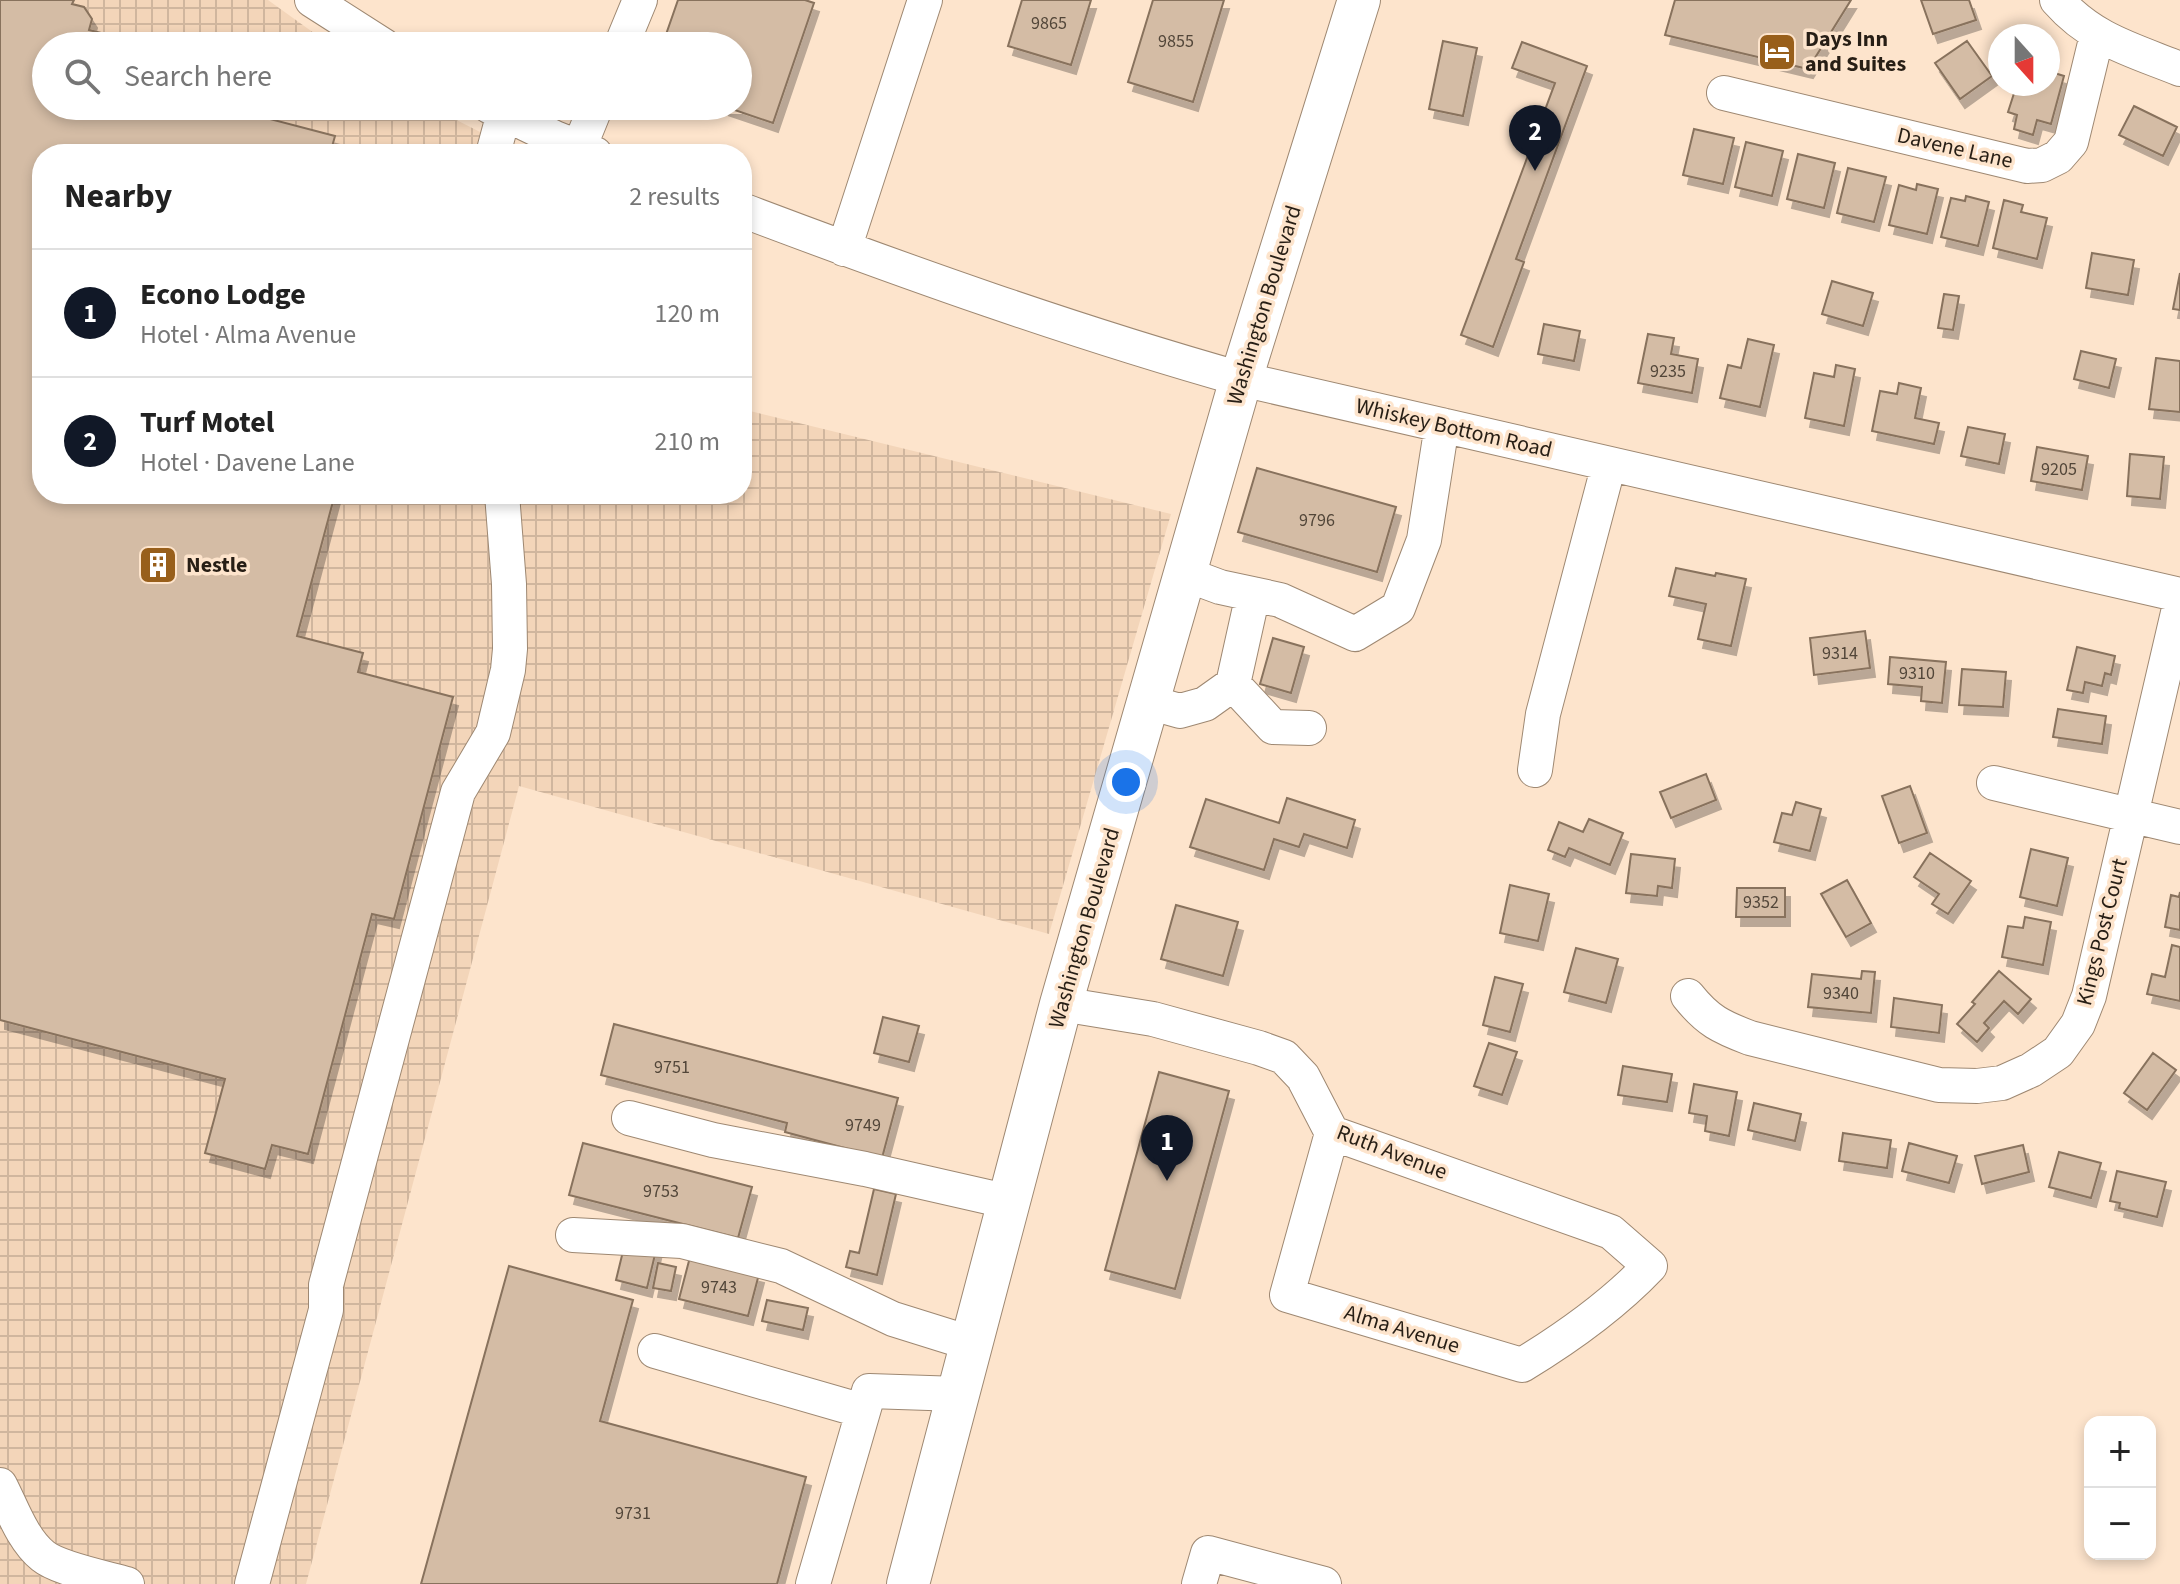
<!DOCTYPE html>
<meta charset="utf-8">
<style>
:root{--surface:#fff;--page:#f2f2f2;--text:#222;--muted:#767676;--line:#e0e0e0;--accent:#111827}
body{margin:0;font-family:"Source Sans 3",sans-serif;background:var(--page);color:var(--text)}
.controls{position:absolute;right:24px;bottom:24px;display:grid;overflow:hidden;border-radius:16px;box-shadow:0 4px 12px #0003}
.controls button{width:72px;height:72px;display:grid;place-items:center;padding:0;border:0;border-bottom:2px solid var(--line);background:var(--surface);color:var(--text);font:40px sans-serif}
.compass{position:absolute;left:1988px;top:24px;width:72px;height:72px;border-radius:50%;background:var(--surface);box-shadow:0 4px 12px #0003;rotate:159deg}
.you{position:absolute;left:1126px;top:782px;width:28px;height:28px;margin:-20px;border:6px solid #fff;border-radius:50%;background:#1a73e8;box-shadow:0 0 0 12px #1a73e833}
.badge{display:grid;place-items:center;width:52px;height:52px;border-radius:50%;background:var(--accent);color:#fff;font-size:26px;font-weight:700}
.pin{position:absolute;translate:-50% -66px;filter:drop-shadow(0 2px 4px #0008)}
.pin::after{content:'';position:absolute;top:42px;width:28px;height:24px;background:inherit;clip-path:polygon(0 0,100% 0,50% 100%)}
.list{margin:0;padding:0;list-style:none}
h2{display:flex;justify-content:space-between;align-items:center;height:104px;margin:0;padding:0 32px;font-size:34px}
h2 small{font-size:26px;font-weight:400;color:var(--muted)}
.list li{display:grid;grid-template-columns:52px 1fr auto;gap:24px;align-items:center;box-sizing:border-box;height:128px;padding:0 32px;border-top:2px solid var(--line)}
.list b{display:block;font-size:30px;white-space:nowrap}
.list p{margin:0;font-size:26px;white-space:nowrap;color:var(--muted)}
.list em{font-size:26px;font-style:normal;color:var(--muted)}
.icon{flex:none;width:44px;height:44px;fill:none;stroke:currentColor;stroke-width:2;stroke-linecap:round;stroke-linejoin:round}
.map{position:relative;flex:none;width:2180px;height:1584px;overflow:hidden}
.search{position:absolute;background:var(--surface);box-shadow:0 4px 12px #0003;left:32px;top:32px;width:720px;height:88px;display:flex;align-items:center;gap:20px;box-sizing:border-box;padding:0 28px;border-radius:44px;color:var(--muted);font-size:30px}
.panel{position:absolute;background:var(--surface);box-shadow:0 4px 12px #0003;left:32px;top:144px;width:720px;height:360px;border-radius:32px}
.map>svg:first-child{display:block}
.industrial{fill:url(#industrial-grid)}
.building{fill:#d4bca5;stroke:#88725d;stroke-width:2;filter:url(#shadow)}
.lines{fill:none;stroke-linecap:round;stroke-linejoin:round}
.minor-casing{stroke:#9e8872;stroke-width:36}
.major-casing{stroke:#9e8872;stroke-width:44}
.minor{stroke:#fff;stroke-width:34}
.major{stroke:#fff;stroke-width:42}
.labels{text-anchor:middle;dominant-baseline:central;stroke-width:7;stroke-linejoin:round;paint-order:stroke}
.number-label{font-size:18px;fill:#524639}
.poi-label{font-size:22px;font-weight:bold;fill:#271e15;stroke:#fde4cc;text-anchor:start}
.street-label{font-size:22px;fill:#271e15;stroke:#fde4cc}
</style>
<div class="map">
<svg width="2180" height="1584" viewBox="0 0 2180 1584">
<defs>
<pattern id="industrial-grid" width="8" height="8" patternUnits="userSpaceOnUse" patternTransform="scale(2)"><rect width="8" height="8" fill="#f3d5b9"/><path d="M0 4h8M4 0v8" fill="none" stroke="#d0b69e"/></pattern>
<filter id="shadow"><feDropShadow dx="5" dy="9" stdDeviation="0" flood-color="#0004"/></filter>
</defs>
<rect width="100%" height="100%" fill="#fde4cc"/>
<!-- industrial -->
<path class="industrial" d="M0,0H268L332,46H46V106H429L523,154H42V494H742V409L1171,514L1049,934L519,786L306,1584H0Z"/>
<!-- building -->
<path class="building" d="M0,0H74L72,4L84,7L92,19L89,30L150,45L46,46V106H220L335,136L330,154H42V494H335L297,636L363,653L358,672L453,697L394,919L372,914L308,1154L272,1145L265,1169L205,1153L225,1079L0,1020Z
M678,0H805L814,3L773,123L723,106H738V46H662Z
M1022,0H1091L1071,65L1008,46Z
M1153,0H1224L1193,102L1128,82Z
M1675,0H1851L1808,69L1665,35Z
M1921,0H1969L1976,20L1933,34Z
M1443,41L1477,48L1463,116L1429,109Z
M1967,41L1992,76L1960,99L1935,63Z
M1522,42L1587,66L1516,259L1524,262L1493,347L1461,335L1555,83L1512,68Z
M2048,71L2064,76L2051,124L2037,120L2033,135L2014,129L2017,115L2008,112L2017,84H2048Z
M2134,106L2177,127L2163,156L2119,135Z
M1694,129L1734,138L1723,184L1683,175Z
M1746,142L1783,151L1772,196L1735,187Z
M1798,154L1835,163L1824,208L1787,199Z
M1848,168L1886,177L1874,222L1837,213Z
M1917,184L1938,189L1927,234L1889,225L1899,185L1916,190Z
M1966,196L1989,202L1978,246L1941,237L1951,198L1965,201Z
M2004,200L2023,205L2021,212L2047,218L2037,259L1993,248Z
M2092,253L2134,260L2128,295L2086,288Z
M2180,273V310L2173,309Z
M1832,281L1873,293L1863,326L1822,314Z
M1944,294L1959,296L1953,330L1938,328Z
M1544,324L1580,331L1574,361L1538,354Z
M1648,334L1674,338L1671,354L1698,359L1692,393L1638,383Z
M1748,339L1774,345L1760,407L1720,398L1728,365L1741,368Z
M2081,351L2116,359L2109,388L2074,379Z
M2156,358L2180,361V412L2149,409Z
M1836,365L1855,369L1844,426L1805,418L1814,373L1834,377Z
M1899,383L1921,388L1915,418L1939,423L1934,444L1872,431L1880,391L1897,394Z
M1968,427L2005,434L1999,464L1961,456Z
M2037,447L2088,456L2082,490L2031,481Z
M2130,454L2164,457L2160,499L2127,496Z
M1257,468L1396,507L1377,572L1238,532Z
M1676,568L1715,576L1716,573L1746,579L1731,646L1698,639L1706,604L1669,596Z
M1865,631L1870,668L1814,675L1810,638Z
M1273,638L1304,647L1291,693L1260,684Z
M2077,647L2115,656L2111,675L2105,673L2102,686L2085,682L2083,693L2067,690Z
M1890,657L1946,662L1942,703L1921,701L1922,687L1888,684Z
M1962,669L2006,672L2003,707L1959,705Z
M2058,709L2106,716L2102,744L2053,737Z
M1706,774L1716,800L1671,818L1660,792Z
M1910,786L1927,833L1899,843L1882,796Z
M1287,798L1355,820L1347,848L1304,834L1299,847L1274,839L1264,870L1190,847L1206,799L1279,823Z
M1796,802L1821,809L1810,851L1774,842L1782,813L1792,815Z
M1589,819L1623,833L1610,865L1569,848L1565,857L1548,850L1559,822L1583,832Z
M2031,849L2068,858L2057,906L2020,897Z
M1930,853L1971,881L1948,914L1932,904L1939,894L1914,877Z
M1631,854L1675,859L1672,888L1658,886L1657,896L1626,893Z
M1847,880L1871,923L1846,937L1821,894Z
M1510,885L1549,894L1538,941L1500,933Z
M1737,888H1785V917H1736Z
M2180,892V930L2165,927L2171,895L2179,897Z
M1176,905L1238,922L1223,976L1161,959Z
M2025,917L2051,922L2043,965L2002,957L2008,926L2023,928Z
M2172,945L2180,947V1001L2147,994L2152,974L2165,977Z
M1576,948L1618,959L1606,1003L1564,992Z
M1862,971L1875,972L1871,1013L1808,1007L1812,974L1861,979Z
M1999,971L2031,999L2018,1014L2004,1001L1984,1023L1989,1028L1977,1042L1957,1024L1975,1004L1972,1002Z
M1495,977L1523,984L1510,1032L1483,1025Z
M1894,998L1942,1005L1939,1033L1891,1027Z
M883,1017L919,1026L909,1062L874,1053Z
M614,1024L898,1098L882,1158L785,1132L787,1123L601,1075Z
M1489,1043L1517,1052L1502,1095L1474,1086Z
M2153,1053L2176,1070L2147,1110L2124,1093Z
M1623,1066L1672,1074L1667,1102L1618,1095Z
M1159,1072L1229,1091L1175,1289L1105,1270Z
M1694,1084L1737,1092L1729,1136L1705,1131L1707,1116L1689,1113Z
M1754,1103L1801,1114L1795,1141L1748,1130Z
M1843,1133L1891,1140L1887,1168L1839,1161Z
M583,1143L752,1187L738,1238L569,1195Z
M1909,1143L1957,1156L1949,1183L1902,1171Z
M2023,1145L2029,1172L1982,1184L1975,1156Z
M2059,1152L2101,1163L2091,1198L2049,1187Z
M2117,1171L2166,1182L2157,1217L2119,1208L2120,1203L2110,1201Z
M874,1189L896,1194L877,1275L846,1267L850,1251L859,1253Z
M626,1239L657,1246L647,1288L616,1280Z
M690,1257L759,1274L748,1316L679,1299Z
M658,1263L676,1267L671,1291L653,1288Z
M509,1266L633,1300L600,1421L806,1477L777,1584H421Z
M767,1300L808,1308L803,1330L762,1321Z"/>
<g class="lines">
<!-- minor casing -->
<g class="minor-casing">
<path id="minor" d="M312,0L384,46
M2057,0C2092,40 2133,50 2180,69
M621,46L640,0
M1724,93L2027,166L2042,165L2058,157L2071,142L2097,35
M489,106L555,138L595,154
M579,148L596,106
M493,154L504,113
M742,210C906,272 1071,331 1241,379L2180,595
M844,249L925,0
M1185,574L1220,587L1280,600L1355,634L1398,608L1424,540L1442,425
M1233,684L1273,727L1309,728
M1148,702L1180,711L1205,704L1233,684L1253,594
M1535,770L1543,714L1609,464
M1994,783L2180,827
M1688,996C1708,1021 1721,1027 1750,1038L1939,1085L1977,1086L2002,1083L2031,1070L2058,1052L2078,1024L2089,996L2180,604
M1061,1004L1153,1019L1259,1048L1284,1057L1303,1077L1332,1133L1611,1232L1650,1266C1613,1305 1568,1337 1522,1365L1287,1295L1332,1133
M629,1118L713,1140L865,1169L1010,1202
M573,1235L682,1241L781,1266L893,1319L973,1344
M655,1351L863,1411
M0,1485C12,1508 22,1539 43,1556C59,1569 106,1578 127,1584
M252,1584L326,1310V1285L458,792L493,733L508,670L510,649L509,584L502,494
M813,1584L869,1391L959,1394
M1199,1584L1208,1553L1324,1584"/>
</g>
<!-- major casing -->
<g class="major-casing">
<path id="major" d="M908,1584L1061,1004L1241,379L1359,0"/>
</g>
<!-- minor -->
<use href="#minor" class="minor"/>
<!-- major -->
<use href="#major" class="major"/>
</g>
<!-- icons -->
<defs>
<g id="hotel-square" transform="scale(2)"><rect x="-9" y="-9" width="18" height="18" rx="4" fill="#985f1b" stroke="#fde4cc"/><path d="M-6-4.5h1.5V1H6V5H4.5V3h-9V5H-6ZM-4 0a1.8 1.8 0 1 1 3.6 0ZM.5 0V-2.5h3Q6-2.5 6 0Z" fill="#fff"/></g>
<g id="building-square" transform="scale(2)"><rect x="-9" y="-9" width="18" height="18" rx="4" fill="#985f1b" stroke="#fde4cc"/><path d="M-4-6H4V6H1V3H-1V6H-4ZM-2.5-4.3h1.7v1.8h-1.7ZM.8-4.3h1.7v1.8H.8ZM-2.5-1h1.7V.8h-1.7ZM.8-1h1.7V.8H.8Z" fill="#fff"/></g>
</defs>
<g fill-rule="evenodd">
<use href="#hotel-square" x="1777" y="52"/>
<use href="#building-square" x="158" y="565"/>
</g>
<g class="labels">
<!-- number labels -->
<g class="number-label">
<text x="1049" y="23">9865</text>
<text x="1176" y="41">9855</text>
<text x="1668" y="371">9235</text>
<text x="2059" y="469">9205</text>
<text x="1317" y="520">9796</text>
<text x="1840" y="653">9314</text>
<text x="1917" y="673">9310</text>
<text x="1761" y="902">9352</text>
<text x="1841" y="993">9340</text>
<text x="672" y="1067">9751</text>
<text x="863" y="1125">9749</text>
<text x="661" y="1191">9753</text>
<text x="719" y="1287">9743</text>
<text x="633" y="1513">9731</text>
</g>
<!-- poi labels -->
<g class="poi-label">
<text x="1805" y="39">Days Inn<tspan x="1805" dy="25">and Suites</tspan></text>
<text x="186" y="565">Nestle</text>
</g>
<!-- street labels -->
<g class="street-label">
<text transform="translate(1955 148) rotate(13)">Davene Lane</text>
<text transform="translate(1264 305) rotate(-73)">Washington Boulevard</text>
<text transform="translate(1454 428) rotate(13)">Whiskey Bottom Road</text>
<text transform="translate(1084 928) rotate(-74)">Washington Boulevard</text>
<text transform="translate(2102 932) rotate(-76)">Kings Post Court</text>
<text transform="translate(1392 1152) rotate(21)">Ruth Avenue</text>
<text transform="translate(1402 1329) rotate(17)">Alma Avenue</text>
</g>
</g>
</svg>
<div class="controls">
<button>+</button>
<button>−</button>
</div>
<svg class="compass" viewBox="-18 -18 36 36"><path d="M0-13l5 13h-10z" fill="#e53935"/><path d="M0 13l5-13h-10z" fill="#767676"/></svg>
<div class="you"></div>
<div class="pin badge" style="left:1167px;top:1181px">1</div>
<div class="pin badge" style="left:1535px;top:171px">2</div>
<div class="search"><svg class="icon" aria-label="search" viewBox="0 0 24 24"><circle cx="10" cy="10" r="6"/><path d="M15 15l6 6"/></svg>Search here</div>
<section class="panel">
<h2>Nearby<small>2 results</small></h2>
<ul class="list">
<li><span class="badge">1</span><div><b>Econo Lodge</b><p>Hotel · Alma Avenue</p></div><em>120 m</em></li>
<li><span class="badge">2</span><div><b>Turf Motel</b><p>Hotel · Davene Lane</p></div><em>210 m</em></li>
</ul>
</section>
</div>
